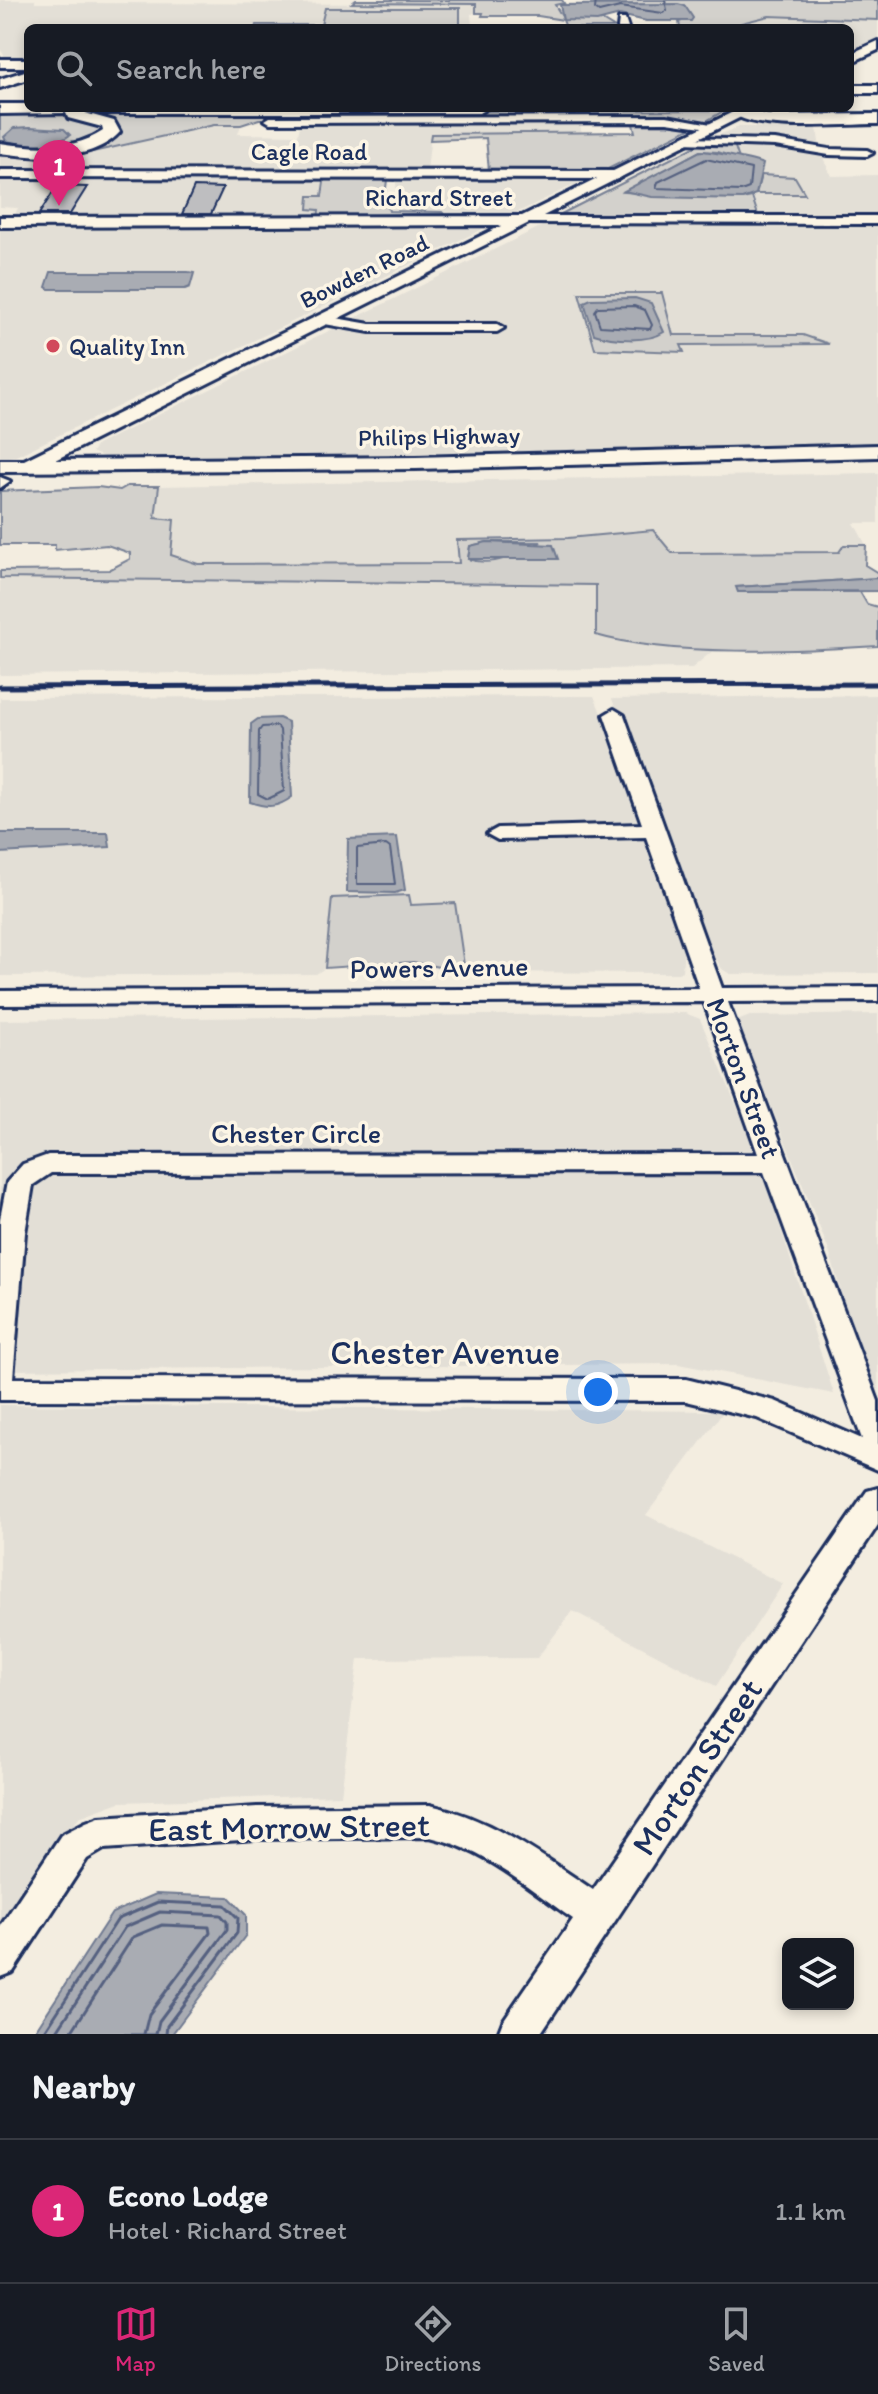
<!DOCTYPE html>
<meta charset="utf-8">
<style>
:root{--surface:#171b24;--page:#242831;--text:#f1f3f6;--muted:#9ea1a6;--line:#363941;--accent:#db2777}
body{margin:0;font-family:Itim,sans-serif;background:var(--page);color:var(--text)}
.controls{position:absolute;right:24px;bottom:24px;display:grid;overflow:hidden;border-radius:12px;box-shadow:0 4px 12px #0003}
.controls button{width:72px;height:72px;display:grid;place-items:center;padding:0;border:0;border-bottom:2px solid var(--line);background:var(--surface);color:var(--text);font:40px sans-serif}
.you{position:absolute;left:598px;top:1392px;width:28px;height:28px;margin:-20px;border:6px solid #fff;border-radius:50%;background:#1a73e8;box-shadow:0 0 0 12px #1a73e833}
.badge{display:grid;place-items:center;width:52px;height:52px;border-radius:50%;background:var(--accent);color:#fff;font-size:26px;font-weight:700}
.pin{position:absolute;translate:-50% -66px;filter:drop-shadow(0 2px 4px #0008)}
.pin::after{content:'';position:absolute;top:42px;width:28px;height:24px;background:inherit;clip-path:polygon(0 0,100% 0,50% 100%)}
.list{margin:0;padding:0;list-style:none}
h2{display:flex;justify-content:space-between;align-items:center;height:104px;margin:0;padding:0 32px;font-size:34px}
h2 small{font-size:26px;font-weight:400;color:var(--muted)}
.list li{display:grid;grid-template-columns:52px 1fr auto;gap:24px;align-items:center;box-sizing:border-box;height:144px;padding:0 32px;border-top:2px solid var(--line)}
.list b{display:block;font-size:30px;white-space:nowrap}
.list p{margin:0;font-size:26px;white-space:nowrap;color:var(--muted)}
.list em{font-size:26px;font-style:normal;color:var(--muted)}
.icon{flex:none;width:44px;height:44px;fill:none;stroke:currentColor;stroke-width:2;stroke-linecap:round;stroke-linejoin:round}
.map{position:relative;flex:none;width:878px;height:2034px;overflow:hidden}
.search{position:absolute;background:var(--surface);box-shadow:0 4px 12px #0003;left:24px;right:24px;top:24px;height:88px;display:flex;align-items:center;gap:20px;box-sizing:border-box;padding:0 28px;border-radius:12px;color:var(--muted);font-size:30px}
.sheet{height:248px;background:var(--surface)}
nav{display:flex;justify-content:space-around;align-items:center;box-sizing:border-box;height:112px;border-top:2px solid var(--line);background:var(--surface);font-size:22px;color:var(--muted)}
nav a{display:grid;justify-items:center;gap:4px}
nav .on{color:var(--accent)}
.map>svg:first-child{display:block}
.built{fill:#e3dfd6;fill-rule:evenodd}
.green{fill:#d3d1cc;stroke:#778095;stroke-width:2;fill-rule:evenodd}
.water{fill:#a9acb3;stroke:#707a91;stroke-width:2}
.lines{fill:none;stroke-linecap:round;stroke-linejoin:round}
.shore-far1{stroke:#546180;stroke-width:2}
.shore{stroke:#546180;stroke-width:3}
.building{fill:#bebec0;stroke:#1b2f5e;stroke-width:2}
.minor-casing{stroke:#1b2f5e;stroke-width:6}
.major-casing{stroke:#1b2f5e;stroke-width:6}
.highway-casing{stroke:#1b2f5e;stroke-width:6}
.minor{fill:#fcf5e5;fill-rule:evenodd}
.major{fill:#fcf5e5;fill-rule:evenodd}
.highway{fill:#fcf5e5;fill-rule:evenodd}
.rail{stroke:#1b2f5e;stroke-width:5}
.poi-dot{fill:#d1495b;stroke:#fcf5e5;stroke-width:3}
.labels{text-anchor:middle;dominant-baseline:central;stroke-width:7;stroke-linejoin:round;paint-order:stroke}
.far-street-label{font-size:24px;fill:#1b2f5e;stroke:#fcf5e5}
.far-poi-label{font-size:24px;fill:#1b2f5e;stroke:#fcf5e5;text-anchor:start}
.street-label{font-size:28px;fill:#1b2f5e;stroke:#fcf5e5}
.near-street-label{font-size:34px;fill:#1b2f5e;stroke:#fcf5e5}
</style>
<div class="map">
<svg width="878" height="2034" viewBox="0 0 878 2034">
<rect width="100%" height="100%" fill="#f3ede0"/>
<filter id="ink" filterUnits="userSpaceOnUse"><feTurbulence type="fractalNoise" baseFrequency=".0125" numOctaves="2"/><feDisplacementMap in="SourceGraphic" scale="16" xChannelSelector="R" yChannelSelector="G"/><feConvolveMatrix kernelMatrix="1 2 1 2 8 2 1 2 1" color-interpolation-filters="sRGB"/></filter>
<g filter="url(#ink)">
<!-- built -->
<path class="built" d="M0,0H35V3L477,4L476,13L471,14L472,28H28V59H11L6,58L0,49Z
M769,16L878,20V38L850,52V28H738L741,23Z
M301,121H579L582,133L431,134L427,171H0V156L70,157L214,125H241L238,134L298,135Z
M739,127L817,128L820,149L798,143L718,141L711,138Z
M734,144L782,145L821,153L831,176L878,175V218H759L752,197L756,194H805L795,177L761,175L763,164L739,159Z
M325,175L322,196H310L320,209L318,219L12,221L18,208L0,207V176Z
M399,175L586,179L512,215L447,217L389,212L388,204L408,205L397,198L396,182L394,181Z
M878,222V447L422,456L108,459L92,452L97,445L546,224ZM579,293H662L673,335H803L826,343L680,345L684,351L596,349Z
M0,224H478L487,227L16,456L0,458Z
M878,473V523H854L866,545H844L839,552L672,553L556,537L457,540L459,563L198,564L171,555L155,519L159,486Z
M0,578L596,585L623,643L715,649L692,668L0,675Z
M878,695V973L730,974L722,969L699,931L612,699Z
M594,696L646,822L638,827L504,828L484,838L637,833L651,836L685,936L682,971L678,973L465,972L455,903L410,905L409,895L332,898L325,968L316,974L0,976V853L110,846L108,833H0V698Z
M685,1013L700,1019L756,1152L834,1394L678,1364L0,1370V1020Z
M878,1014V1416L829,1251L737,1021L750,1016Z
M0,1405L724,1411L646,1515L783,1584L716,1686L573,1611L537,1658L358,1659L341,1795L120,1802L79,1817L0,1934Z"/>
<!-- green -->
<path class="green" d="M356,0H562L564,3L555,5L564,20H602L615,28H566L563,20L538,16H482L483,13H476V4L352,3Z
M593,0H878V20L769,16L741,23L738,28H680L679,22L692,18L684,5L595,4Z
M325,8H460V25L255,28L256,25H321Z
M725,110L706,121L669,118L259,119L241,125H214L70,157L0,156V150L54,152L115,134L78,113Z
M0,113C27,113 86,109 105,130C82,156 32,147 0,146Z
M632,120H670L696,125L606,170L489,171L486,138L430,140L431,134L635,132Z
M734,144L739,159L718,152L700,151L624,192L742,199L752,197L759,218L561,214L698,145Z
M325,175H399L394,181L387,180L385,196L389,211L442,212L447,217L318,219L319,210L308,209L309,196H322Z
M761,175L795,177L805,194H756Z
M579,293H662L673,335H803L829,344L681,345L684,352L595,349Z
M127,486H159L155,518L174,520L171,555L198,564L459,563L457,540L568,538L653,530L672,553L839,552L844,545H866L865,565L878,573V578L737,587L738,592H860L867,604L878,607V646C799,651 671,657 596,635V585L0,578V571L109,570L130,559V553L107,545L55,550V545H0V491L98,487L120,490ZM487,542H541C519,554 493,568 468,559L470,546Z
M409,895L411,905L455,903L465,972L413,962L325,968L332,898Z"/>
<!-- water -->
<path class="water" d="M678,4L685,6L693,18L691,21H646L620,15L597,21L563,20L560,5Z
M30,127L64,129L70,135C57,145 37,145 20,146L22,144L6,141L4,137L14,128Z
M700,151C709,151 754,160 763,164L756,194L742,199L652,197L624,191Z
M51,272H188L194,273L190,287L185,289H49L46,287Z
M635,298L651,303L664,332C648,343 612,340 594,334L584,302L591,299Z
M487,542L553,545L558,559H468L470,546Z
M878,578V591L738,592L736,587Z
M279,718L288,722L292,797C277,808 267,808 250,802L251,724L258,719Z
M0,833H108L110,847L0,853Z
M397,837L405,890L395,893L347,892L348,839Z
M156,1894L229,1897L246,1915V1935L172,2034H33L112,1913Z"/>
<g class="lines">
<!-- shore-far1 -->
<path class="shore-far1" d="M596,0L595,9L599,12L620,7L663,13L667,10L665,0
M706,159L751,169L749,188L741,191L656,188L658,182Z
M634,306L645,310L652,325L650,329L600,326L595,311L598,307Z
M277,726L280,730L284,791L268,799L258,794L259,731L262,727Z
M386,845L390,848L395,884H357V848Z"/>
<!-- shore -->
<path class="shore" d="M43,2034L118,1919L158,1902L225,1905L238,1918L237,1933L167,2026L166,2034
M55,2034L125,1927L160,1912L221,1915L227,1922V1930L159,2021L156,2034
M70,2034L133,1937L162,1925L209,1927L210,1933L149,2014L144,2034"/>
</g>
<!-- building -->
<path class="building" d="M57,186L87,187L70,214H39Z
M194,187L223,188L211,214H182Z"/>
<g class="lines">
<!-- minor casing -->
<g class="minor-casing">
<path id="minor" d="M619,19H625L628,28H618Z
M667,116L722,126L716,129L667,122L270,123L265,120L270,117Z
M686,138L775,140L829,149L867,150L873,153L867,156L829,155L775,146L682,143L680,141Z
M0,170L618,171L624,175L618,179L0,178Z
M527,216H878V224L523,223L521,220Z
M324,316L370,324H497L504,328L497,332H370L319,323L317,320Z
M0,477L10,481L0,488Z
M614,709L624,715L722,988L878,987V1001L728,1002L878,1401V1470L757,1418L686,1401L0,1400V1219L7,1182L23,1164L48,1155L758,1154L704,1002L0,1005V991L699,988L646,837L498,840L487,834L498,828L642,824L604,715ZM764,1172L862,1439L775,1401L686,1379L13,1378L25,1233L33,1185L51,1173Z
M878,1488V1525L540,2034H498L503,2021L573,1919C528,1888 485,1849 430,1837L257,1839L104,1849L87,1859L13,1972L0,1977V1927L61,1835L86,1822L99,1817L257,1807L430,1805C492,1819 541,1855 593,1890L867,1491Z"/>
</g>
<!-- major casing -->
<g class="major-casing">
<path id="major" d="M878,41V50L850,63V54Z
M0,59H28V67H0Z
M741,108H759L55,460L416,457L878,445V457L416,469L0,472V460H24L503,225L0,227V217L522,216Z"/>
</g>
<!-- highway casing -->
<g class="highway-casing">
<path id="highway" d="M28,70V79L0,88V79Z
M850,85H878V93H850Z
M0,104H28V108H487L479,113H85L114,121L120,132C92,163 37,158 0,153V143C35,148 73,151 103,131L102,127L68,118L66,113L0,114Z
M742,108L768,115L878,114V124C843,124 765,132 737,116V110Z"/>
</g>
<!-- minor -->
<use href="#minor" class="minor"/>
<!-- major -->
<use href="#major" class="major"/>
<!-- highway -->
<use href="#highway" class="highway"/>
<!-- rail -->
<path class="rail" d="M0,687L878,684"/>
</g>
</g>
<!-- markers -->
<circle class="poi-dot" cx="53" cy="346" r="8"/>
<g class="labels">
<!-- far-street labels -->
<g class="far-street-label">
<text x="309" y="151">Cagle Road</text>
<text x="439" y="197">Richard Street</text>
<text transform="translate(364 271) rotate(-26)">Bowden Road</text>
<text transform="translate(439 436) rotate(-1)">Philips Highway</text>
</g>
<!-- far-poi labels -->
<g class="far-poi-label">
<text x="69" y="346">Quality Inn</text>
</g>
<!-- street labels -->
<g class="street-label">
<text transform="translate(439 967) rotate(-1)">Powers Avenue</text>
<text transform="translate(744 1078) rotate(70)">Morton Street</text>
<text x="296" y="1133">Chester Circle</text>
</g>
<!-- near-street labels -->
<g class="near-street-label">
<text x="445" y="1352">Chester Avenue</text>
<text transform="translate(697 1767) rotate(-56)">Morton Street</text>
<text transform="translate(289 1827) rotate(-1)">East Morrow Street</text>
</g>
</g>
</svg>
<div class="controls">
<button><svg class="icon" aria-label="layers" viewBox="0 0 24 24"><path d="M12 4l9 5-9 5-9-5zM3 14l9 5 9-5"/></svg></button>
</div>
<div class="you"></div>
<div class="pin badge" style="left:59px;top:206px">1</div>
<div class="search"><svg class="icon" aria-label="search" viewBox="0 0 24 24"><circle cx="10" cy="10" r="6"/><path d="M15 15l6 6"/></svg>Search here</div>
</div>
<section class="sheet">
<h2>Nearby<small></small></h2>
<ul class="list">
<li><span class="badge">1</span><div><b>Econo Lodge</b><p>Hotel · Richard Street</p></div><em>1.1 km</em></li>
</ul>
</section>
<nav>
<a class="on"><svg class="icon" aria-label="map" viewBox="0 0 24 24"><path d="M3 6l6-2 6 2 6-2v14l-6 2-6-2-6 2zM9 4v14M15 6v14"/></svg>Map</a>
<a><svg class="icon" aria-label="directions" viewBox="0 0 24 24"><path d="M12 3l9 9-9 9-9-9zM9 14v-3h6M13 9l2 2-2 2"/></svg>Directions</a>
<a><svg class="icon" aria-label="saved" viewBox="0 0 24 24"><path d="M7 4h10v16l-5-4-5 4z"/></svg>Saved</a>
</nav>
